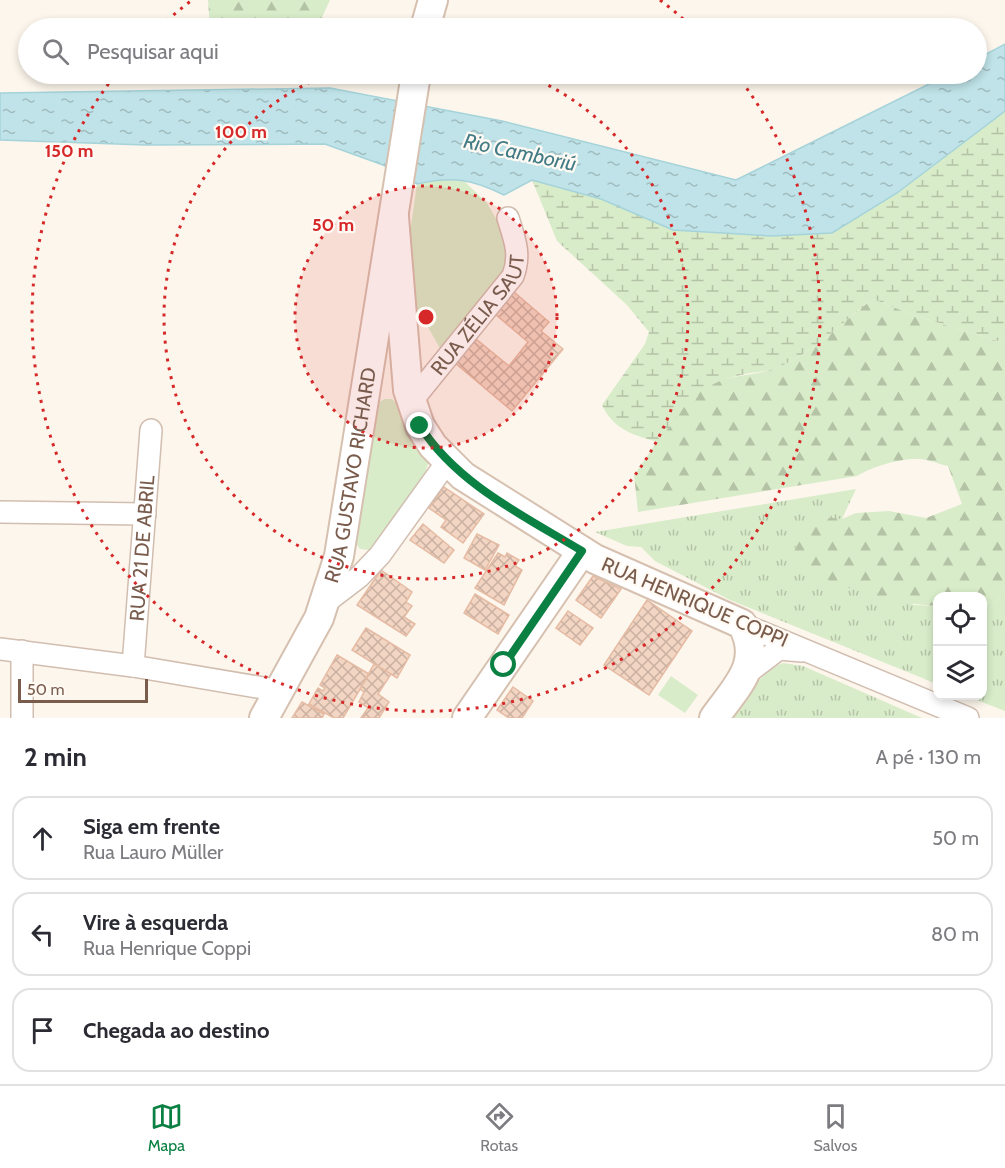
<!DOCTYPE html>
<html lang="pt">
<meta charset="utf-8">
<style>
:root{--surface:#fff;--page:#f7f7f7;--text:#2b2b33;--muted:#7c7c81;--line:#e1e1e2;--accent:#0b8043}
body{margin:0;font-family:Cabin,sans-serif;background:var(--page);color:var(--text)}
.controls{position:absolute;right:18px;bottom:18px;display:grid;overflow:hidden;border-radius:12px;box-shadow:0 3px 9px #0003}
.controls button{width:54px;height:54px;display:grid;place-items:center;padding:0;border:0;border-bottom:2px solid var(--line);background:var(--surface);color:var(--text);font:30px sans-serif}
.scale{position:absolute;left:18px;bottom:15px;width:130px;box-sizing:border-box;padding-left:6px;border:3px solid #7a5c4d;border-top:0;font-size:16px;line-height:21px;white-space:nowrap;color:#7a5c4d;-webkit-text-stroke:4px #fffaf3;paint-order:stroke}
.stop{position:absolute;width:18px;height:18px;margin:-14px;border:4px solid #0b8043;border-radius:50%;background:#fff}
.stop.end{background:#0b8043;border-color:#fff;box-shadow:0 2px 6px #0008}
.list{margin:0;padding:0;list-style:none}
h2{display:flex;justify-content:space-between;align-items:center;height:78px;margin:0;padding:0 24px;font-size:26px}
h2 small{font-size:20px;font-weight:400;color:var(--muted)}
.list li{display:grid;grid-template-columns:39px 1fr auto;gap:18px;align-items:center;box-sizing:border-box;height:84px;margin:0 12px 12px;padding:0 12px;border:2px solid var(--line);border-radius:18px}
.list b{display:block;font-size:22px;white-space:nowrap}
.list p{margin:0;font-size:20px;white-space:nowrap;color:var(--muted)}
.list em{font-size:20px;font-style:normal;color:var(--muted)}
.icon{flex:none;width:33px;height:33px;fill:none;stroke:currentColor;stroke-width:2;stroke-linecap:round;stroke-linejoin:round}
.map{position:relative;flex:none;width:1005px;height:718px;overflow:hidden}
.search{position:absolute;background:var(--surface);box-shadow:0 3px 9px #0003;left:18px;right:18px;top:18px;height:66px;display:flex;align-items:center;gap:15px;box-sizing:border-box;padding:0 21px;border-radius:33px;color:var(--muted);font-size:22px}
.sheet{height:366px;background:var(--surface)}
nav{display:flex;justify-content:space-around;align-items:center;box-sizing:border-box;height:84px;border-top:2px solid var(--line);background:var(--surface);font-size:16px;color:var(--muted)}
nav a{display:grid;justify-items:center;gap:3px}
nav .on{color:var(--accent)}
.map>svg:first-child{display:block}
.grass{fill:url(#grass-tufts)}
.forest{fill:url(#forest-firs)}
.wetland{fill:url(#wetland-marsh)}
.park{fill:#d8ecc9}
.water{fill:url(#water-ripples);stroke:#a5d3da;stroke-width:1.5}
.building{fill:url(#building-cross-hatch);stroke:#e6bba3;stroke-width:1.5}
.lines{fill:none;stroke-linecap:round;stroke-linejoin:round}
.street-casing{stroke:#d1beb0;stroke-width:24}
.secondary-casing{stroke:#d6c0b0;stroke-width:32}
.street{stroke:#fff;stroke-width:21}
.secondary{stroke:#fff;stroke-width:28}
.route{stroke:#0b8043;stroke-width:8}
.ring{fill:none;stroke:#d62828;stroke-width:3;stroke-dasharray:3 6}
.labels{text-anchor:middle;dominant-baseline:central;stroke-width:4.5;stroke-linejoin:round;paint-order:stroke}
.street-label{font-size:20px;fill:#7a5c4d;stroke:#fffaf3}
.water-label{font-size:21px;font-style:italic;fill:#437c86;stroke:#fffaf3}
.centre{fill:#d62828;stroke:#fffaf3;stroke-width:3}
.ring-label{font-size:18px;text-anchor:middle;font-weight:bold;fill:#d62828;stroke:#fffaf3;stroke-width:4.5;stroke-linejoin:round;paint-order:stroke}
</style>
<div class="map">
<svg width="1005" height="718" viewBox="0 0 1005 718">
<defs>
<pattern id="grass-tufts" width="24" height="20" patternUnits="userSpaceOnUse" patternTransform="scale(1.5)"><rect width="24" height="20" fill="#d8ecc9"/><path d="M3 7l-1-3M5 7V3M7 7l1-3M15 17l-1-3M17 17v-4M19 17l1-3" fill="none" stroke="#b4c2a5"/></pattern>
<pattern id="forest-firs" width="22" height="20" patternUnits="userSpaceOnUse" patternTransform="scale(1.5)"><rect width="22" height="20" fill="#d8ecc9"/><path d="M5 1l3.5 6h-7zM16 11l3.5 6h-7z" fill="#b4c2a5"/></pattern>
<pattern id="wetland-marsh" width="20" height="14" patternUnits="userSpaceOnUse" patternTransform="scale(1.5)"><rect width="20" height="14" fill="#d8ecc9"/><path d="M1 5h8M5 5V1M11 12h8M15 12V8" fill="none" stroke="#b4c2a5"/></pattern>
<pattern id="water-ripples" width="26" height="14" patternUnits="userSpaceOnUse" patternTransform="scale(1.5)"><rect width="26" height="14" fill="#bfe3e8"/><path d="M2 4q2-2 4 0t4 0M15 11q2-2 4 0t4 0" fill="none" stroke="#a0bbbe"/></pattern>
<pattern id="building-cross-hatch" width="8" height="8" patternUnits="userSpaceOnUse" patternTransform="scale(1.5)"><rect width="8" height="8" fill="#f3d5c3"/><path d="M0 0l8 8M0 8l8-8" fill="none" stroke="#cab0a1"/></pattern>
</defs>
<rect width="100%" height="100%" fill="#fdf6ec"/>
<!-- grass -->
<path class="grass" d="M856,489L842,519L914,605L937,606V684L730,600L655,561L641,547L627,546L595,532Z
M1005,590V711L966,696H982L983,609H990Z
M783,663L803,666L922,718H732C746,699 760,671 783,663Z"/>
<!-- forest -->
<path class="forest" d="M208,0H330L317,28H210Z
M873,299L916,316L1005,343V590L990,609H983L982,596H938L937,606C885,603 835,585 788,563L810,516L842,519L856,513L889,511L926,518L962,504L948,466C938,464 926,458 916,459C897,459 872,467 857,476L638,512L634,475C650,454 680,402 701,388C725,374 756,377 781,366C815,351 843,321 873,299Z"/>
<!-- wetland -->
<path class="wetland" d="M1005,111V343L916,316L873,299C843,321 815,351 781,366C769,372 753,372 741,375C695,385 684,406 659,442C634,436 613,429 602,405L645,344L649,332L627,305L557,241L532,180L601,199L673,230L771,236L832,233L897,193Z"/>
<!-- park -->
<path class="park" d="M444,178L464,181L487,203L515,251L512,268L441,350L421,315L401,295L417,184Z
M385,399H392L398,405L429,460L424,478L369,550L360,549L352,538L375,404Z
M671,676L698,695L685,713L658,695Z"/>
<!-- water -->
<path class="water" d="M1005,44V111L897,193L832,233L771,236L673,230L601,199L532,180L504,195C472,179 452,176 417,184L383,165L325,144L146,145L0,140V93L330,88L502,121L736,180L949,74H976L977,59Z"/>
<!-- building -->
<path class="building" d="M514,292L549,322L541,331L563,349L512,411L455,363L476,339L509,366L528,342L495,314Z
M444,487L484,514L463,543L441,527L446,520L429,508Z
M423,524L454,550L444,563L410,540Z
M477,534L499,545L485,570L464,558Z
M498,553L505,557L507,553L519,560L515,566L522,570L504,605L475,588Z
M381,570L412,592L406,602L412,606L404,617L415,624L406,636L357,605Z
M593,576L621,589L601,618L576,600Z
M475,594L509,615L498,634L464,613Z
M647,600L692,631L649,695L604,665Z
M568,611L593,628L580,645L556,628Z
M366,628L410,655L397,678L352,650Z
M337,655L369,674L343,718H334L309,704L318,688L323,691L325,688L320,685Z
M374,664L391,674L378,694L389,702L379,718H361L368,708L359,702L364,692L360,689Z
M513,687L533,701L522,718H509L497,710Z
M302,702L324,714L322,718H292Z"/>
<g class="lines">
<!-- street casing -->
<g class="street-casing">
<g id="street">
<path id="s1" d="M411,402L513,276C521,255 515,240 508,218"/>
<path d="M0,512L145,514"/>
<path d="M325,603L359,577L380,555L447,462"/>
<path d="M742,624L968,718"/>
<path d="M0,649L133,666L281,691"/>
<path id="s2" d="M133,666L151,430"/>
<path d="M746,674L779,649L802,651"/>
<path d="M22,718V651"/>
</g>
</g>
<!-- secondary casing -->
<g class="secondary-casing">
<g id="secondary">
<path d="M425,28L433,0"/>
<path d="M394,217L408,390L420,426L433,446L463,476L595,559L742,624C764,663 736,687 714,718"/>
<path id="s3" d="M264,718L319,618L339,556L416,74"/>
<path d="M467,718L582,551"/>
</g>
</g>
<!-- street -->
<use href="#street" class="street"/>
<!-- secondary -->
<use href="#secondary" class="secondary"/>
</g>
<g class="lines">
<!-- route -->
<path class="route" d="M420,426C457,484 524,516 582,551L504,665"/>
</g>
<!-- distance rings -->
<circle cx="426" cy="317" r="131" fill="#d62828" fill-opacity=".12"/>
<g class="ring">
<circle cx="426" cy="317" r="131"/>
<path d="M524 74A262 262 0 1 1 328 74"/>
<path d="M160 27A394 394 0 0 1 192 0M660 0A394 394 0 0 1 692 27M736 74A394 394 0 1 1 116 74"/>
</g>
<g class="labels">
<!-- street labels -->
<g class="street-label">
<text stroke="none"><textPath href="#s1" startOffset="111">RUA ZÉLIA SAUT</textPath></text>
<text stroke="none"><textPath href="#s3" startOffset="261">RUA GUSTAVO RICHARD</textPath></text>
<text stroke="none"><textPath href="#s2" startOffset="118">RUA 21 DE ABRIL</textPath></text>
<text transform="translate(695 602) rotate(23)">RUA HENRIQUE COPPI</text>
</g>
<!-- water labels -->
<g class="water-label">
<text transform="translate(520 152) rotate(12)">Rio Camboriú</text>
</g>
</g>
<circle cx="426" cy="317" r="9" class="centre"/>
<g class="ring-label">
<text x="241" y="138">100 m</text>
<text x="69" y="157">150 m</text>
<text x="333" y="231">50 m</text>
</g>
</svg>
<div class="controls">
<button><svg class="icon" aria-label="locate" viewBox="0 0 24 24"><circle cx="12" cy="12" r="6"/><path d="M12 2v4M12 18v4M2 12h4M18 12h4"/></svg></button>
<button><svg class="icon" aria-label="layers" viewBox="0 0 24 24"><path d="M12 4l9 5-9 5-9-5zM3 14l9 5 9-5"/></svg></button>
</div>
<div class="scale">50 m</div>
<div class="stop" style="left:504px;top:665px"></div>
<div class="stop end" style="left:420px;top:426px"></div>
<div class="search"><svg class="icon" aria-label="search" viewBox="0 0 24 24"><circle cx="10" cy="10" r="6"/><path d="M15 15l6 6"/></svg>Pesquisar aqui</div>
</div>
<section class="sheet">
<h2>2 min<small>A pé · 130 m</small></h2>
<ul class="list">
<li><svg class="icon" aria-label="ahead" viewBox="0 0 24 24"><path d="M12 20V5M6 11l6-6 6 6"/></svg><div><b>Siga em frente</b><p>Rua Lauro Müller</p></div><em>50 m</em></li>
<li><svg class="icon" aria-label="left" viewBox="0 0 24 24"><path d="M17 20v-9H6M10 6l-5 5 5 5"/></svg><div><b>Vire à esquerda</b><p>Rua Henrique Coppi</p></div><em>80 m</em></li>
<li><svg class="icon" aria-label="arrive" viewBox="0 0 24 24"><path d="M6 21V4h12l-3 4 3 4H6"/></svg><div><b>Chegada ao destino</b></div></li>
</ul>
</section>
<nav>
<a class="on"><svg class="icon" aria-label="map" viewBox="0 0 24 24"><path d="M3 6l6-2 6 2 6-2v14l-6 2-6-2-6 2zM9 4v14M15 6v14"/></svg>Mapa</a>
<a><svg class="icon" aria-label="directions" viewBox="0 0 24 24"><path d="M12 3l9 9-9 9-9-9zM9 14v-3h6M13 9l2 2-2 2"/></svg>Rotas</a>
<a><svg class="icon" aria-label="saved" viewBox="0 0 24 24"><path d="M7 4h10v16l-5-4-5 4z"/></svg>Salvos</a>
</nav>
